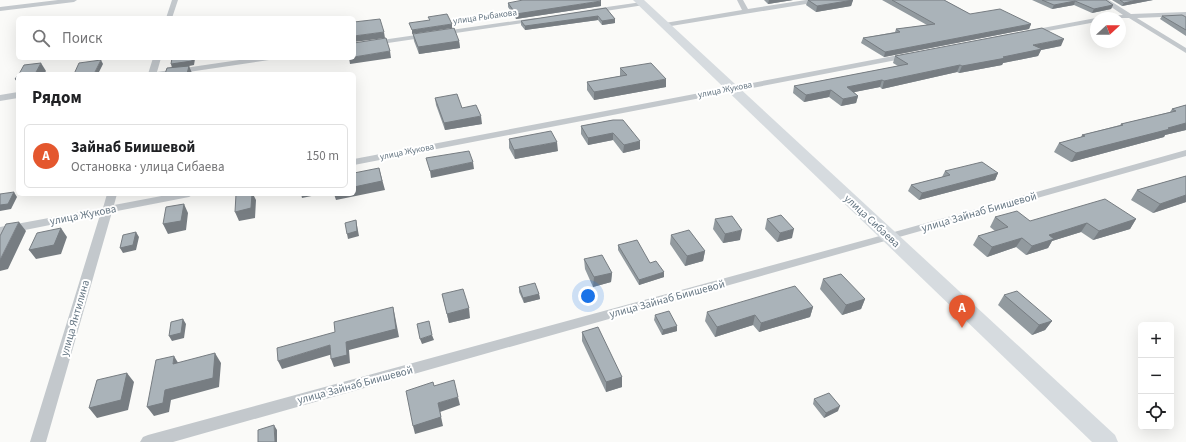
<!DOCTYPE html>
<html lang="ru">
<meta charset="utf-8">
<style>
:root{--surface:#fff;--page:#f2f2f2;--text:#202124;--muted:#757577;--line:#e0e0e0;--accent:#e4572e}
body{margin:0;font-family:"Source Sans 3",sans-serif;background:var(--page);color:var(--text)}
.controls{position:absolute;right:12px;bottom:12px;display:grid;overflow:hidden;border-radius:6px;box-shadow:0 4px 16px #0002}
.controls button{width:36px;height:36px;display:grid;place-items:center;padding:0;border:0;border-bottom:1px solid var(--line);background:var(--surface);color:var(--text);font:20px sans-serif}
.compass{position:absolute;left:1090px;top:12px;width:36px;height:36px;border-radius:50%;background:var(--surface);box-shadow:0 4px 16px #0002;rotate:69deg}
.you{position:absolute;left:588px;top:296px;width:14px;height:14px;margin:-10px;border:3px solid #fff;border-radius:50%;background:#1a73e8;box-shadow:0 0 0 6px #1a73e833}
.badge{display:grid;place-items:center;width:26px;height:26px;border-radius:50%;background:var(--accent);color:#fff;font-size:13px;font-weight:700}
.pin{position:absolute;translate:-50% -33px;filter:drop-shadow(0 1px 2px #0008)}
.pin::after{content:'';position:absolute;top:21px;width:14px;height:12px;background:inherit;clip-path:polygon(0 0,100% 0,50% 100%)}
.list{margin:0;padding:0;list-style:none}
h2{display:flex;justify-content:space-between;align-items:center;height:52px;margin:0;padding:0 16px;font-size:17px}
h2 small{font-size:13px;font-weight:400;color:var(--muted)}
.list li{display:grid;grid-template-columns:26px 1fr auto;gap:12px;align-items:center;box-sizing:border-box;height:64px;margin:0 8px 8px;padding:0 8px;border:1px solid var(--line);border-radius:6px}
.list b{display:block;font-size:15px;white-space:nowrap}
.list p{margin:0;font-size:13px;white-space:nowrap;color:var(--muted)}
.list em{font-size:13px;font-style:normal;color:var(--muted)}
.icon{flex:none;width:22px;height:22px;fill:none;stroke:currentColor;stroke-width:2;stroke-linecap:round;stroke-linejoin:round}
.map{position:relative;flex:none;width:1186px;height:442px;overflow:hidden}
.search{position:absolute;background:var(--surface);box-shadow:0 4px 16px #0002;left:16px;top:16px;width:340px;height:44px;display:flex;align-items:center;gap:10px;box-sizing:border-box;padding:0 14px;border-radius:6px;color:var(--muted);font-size:15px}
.panel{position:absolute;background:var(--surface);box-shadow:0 4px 16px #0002;left:16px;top:72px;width:340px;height:124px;border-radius:6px}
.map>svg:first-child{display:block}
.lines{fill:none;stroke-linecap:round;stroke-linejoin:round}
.street{fill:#c3c8cc;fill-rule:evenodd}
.secondary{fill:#d6dbdf;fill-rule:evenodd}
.wall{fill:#929a9f}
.shaded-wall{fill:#777d82}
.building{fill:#aab3b9;stroke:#777d82}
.labels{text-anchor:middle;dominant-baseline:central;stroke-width:4;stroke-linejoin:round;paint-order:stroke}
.far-street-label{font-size:9px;fill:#657683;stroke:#fff}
.street-label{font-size:11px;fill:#657683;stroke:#fff}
</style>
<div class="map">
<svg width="1186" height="442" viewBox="0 0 1186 442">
<rect width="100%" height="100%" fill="#fafaf8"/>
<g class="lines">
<!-- street -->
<path class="street" d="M58,0H77L74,2L0,11V7Z
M172,0H178L172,18H166Z
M737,0H743L748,9L806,0H821L818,2L665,27L661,25L665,23L742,10Z
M1101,0H1109L1131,14L1186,12V16L1137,18L1186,48V53L1129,18H1106L1109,16L1123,15Z
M642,2L644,3V5L593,13L590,11L593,9Z
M535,18L537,19V21L354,48V44Z
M1096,18V22L1032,34L1028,32L1032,30Z
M909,53H912V57L354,165V159Z
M153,58H161L157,72L253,58H273L269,60L175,74H148Z
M18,92V98L0,101V95Z
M1186,150V156L173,442H140L143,437L148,435L887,234Z
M107,194H117L114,205L172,194H194L189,197L112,212L46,442H30L100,215L0,235V227L103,208Z"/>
<!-- secondary -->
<path class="secondary" d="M633,0H644L1115,435L1118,442H1092Z"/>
</g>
<!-- wall -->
<path class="wall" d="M764,0H793L768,4Z
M808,0H853L851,6L816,12L806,5Z
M882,0H944L970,14L1031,24L1029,29L884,57L861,43L863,38L895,32L896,29L927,25Z
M1032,0H1106L1113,5L1111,9L1092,13L1074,5L1052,9Z
M1112,0H1153L1122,6Z
M508,3L601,6L516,19L508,7Z
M606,8L615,19V23L602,25L598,20L525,30L521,25V21Z
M1162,16L1186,17V36L1160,19Z
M413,34L459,41L460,48L419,54L414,41Z
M1061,46L1041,50L1038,56L1003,63L1002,65L959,73L957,72L882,89L880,87L854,92L858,96L856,103L841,106L829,97L804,102L793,93L794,86L898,66L893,63L895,56Z
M620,68L666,87L594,100L587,90V82L620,76Z
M435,98L462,108L482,124L445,130L436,105Z
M1186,105V130L1165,135L1164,137L1071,162L1054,152L1059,143L1081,137L1082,135L1120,125L1121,124L1170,112L1172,109Z
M613,120L640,149L623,153L613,140L588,145L581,134V126Z
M509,139L558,151L515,159L509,148Z
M945,171L998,173L995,180L919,200L908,191L911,185L942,177Z
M1186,176V202L1153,213L1131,200L1137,190Z
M995,217L1030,221L1136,219L1130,229L1093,240L1081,232L1052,241L1048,248L1026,255L1016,247L987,257L973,245L978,236L995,231L990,227Z
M715,219L740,240L723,243L713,229Z
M767,219L792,238L777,242L765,229Z
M671,235L705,251L703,261L685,266L670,244Z
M618,245L650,263L664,277L639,285L618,250Z
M584,259L612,273L611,282L593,287L585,269Z
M823,279L865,299L861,309L842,315L820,289Z
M519,287L539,294L540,299L524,303L519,292Z
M442,294L470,318L449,323Z
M1004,295L1052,321L1045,330L1032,335L998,305Z
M813,307L810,317L759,332L753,325L715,337L705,321L707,312Z
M655,315L677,331L662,335L654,320Z
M582,332L622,377V387L606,392L582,341Z
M814,399L838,411L824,418L813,404Z"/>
<!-- shaded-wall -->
<path class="shaded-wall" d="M769,0H793L768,4Z
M853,0L851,6L816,12L817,6Z
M1137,0H1153L1122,6L1124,3Z
M601,1V6L516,19V14Z
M1075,1L1074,5L1052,9L1054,5Z
M1113,5L1111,9L1092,13L1094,9Z
M598,16V20L525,30V26Z
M615,19V23L602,25V21Z
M452,24V28L412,34V30Z
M1031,24L1029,29L884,57L885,52Z
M384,32L385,38L354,42V36Z
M1064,39L1061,46L1041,50L1038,56L1003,63L1002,65L959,73L962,66L1033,45Z
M459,41L460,48L419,54L418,47Z
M390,51L391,58L350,64L349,58H354V57Z
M192,58H195V59L194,65L189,66L192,73V74H187L172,68L171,64Z
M101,60L103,64L98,74H94Z
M41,63L46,71L44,74H35Z
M960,65L957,72L882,89L884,81Z
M15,79H18V84Z
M666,79V87L594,100V92Z
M882,80L880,87L845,94L847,87Z
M831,90L829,97L804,102L806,95Z
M858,96L856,103L841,106L843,99Z
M481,116L482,124L445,130L444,123Z
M1186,123V130L1165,135L1164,137L1071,162L1076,153Z
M613,133V140L588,145V138Z
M640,141V149L623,153L624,145Z
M557,142L558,151L515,159L514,150Z
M473,162L474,169L431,178L430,171Z
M379,168L385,190L336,200L334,194H354V187Z
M998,173L995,180L919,200L922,193Z
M14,192L17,197L11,209L0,211V205Z
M252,194H253L256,200L255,218L239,221L235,212Z
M301,194H321L302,198Z
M1186,195V202L1153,213L1160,204Z
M184,204L188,213L186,230L168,234L163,224Z
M1136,219L1130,229L1093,240L1099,231Z
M356,220L359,236L348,239L347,234Z
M19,222L26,231L8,269L0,271V260Z
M1087,223L1081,232L1052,241L1048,248L1026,255L1032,246L1049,235Z
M61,228L67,237L61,254L36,259L29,250Z
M794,229L792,238L777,242L780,233Z
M742,230L740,240L723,243L725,234Z
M136,232L139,237L136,250L123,253L120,248Z
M1022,238L1016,247L987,257L992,247Z
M705,251L703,261L685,266L687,256Z
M664,272V277L639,285V280Z
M612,273L611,282L593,287L594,277Z
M539,294L540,299L524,303L523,298Z
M865,299L861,309L842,315L846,305Z
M393,307L395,316L399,337L349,350L350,363L334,367L331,359L346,342Z
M813,307L810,317L759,332L761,323Z
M469,308L470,318L449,323L447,314Z
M755,315L753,325L715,337L717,327Z
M183,319L186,324L184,338L172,341L169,336Z
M1052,321L1045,330L1032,335L1039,325Z
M677,326V331L662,335L663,330Z
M432,335L434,340L422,344L420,339Z
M330,345L333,354L282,369L278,361Z
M215,353L221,363L219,387L171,400L169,412L154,416L147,407L165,390Z
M174,356L180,366L173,364Z
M127,373L134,382L128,410L97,418L89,408Z
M622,377V387L606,392V382Z
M458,397L460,405L440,412L443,426L415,434L413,426L438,403Z
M840,406L838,411L824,418L826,413Z
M274,425L277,430V442H275Z"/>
<!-- building -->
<path class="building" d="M523,0H600L601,1L516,14L508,3Z
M808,0H853L817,6Z
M892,0H944L970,14L1000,9L1031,24L885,52L863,38L900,32L896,29L935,24Z
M1042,0H1106L1113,5L1094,9L1075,1L1054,5Z
M1120,0H1137L1124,3Z
M606,8L615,19L602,21L598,16L525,26L521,21Z
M447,14L452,24L412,30L409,23L430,20L428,17Z
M1182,15L1186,17V30L1162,16Z
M380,19L384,32L354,36V22Z
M454,28L459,41L418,47L413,34Z
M1042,28L1064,39L1033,45L1042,49L1003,57L1006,58L962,66L960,65L884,81L882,80L847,87L858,96L843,99L831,90L806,95L794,86L908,64L895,56Z
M386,38L390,51L354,57V43Z
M172,58H192V61L171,64Z
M101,60L94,74H74L79,63Z
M41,63L35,74H19L24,65Z
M651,63L666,79L594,92L587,82L627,75L620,68Z
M189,66L187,74H176V73L165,74L167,68Z
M18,75V79H15Z
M457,94L462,108L476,105L481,116L444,123L435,98Z
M1186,105V123L1168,128L1170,129L1076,153L1059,143L1085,136L1082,135L1123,125L1121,124L1176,111L1172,109Z
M613,120H623L640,141L624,145L613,133L588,138L581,126Z
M551,131L557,142L514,150L509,139Z
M469,151L473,162L430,171L426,158Z
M982,162L998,173L922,193L911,185L950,175L945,171Z
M379,168L382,181L354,187V173Z
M1186,176V195L1160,204L1137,190Z
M14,192L8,204L0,205V194Z
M236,194H252L251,208L235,212Z
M1105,199L1136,219L1099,231L1087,223L1049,235L1054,239L1032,246L1022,238L992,247L978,236L1008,227L995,217L1017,211L1030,221Z
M184,204L181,221L163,224L166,207Z
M781,215L794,229L780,233L767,219Z
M732,216L742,230L725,234L715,219Z
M356,220L357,231L347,234L345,223Z
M19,222L0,260V236L6,224Z
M61,228L54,245L29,250L37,233Z
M689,230L705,251L687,256L671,235Z
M136,232L133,245L120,248L123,235Z
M637,240L650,263L656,261L664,272L639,280L618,245Z
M602,255L612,273L594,277L584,259Z
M841,274L865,299L846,305L823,279Z
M535,283L539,294L523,298L519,287Z
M795,286L813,307L761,323L755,315L717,327L707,312Z
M463,289L469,308L447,314L442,294Z
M1017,291L1052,321L1039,325L1004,295Z
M393,307L396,329L346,342L347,355L331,359L330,345L278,361L277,348L335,332L334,322Z
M669,311L677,326L663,330L655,315Z
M183,319L181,333L169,336L171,322Z
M429,321L432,335L420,339L417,324Z
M598,327L622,377L606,382L582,332Z
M215,353L213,378L165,390L163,403L147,407L156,360L174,356L173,364Z
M127,373L121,400L89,408L97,380Z
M454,380L458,397L438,403L441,417L413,426L406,391L433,382L434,386Z
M829,393L840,406L826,413L814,399Z
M274,425L275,442H258V430Z"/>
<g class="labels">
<!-- far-street labels -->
<g class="far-street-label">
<text transform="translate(485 17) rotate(-8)">улица Рыбакова</text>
<text transform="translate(725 90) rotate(-11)">улица Жукова</text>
<text transform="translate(407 152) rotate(-11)">улица Жукова</text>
</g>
<!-- street labels -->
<g class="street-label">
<text transform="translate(979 212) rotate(-16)">улица Зайнаб Биишевой</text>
<text transform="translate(83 215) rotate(-11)">улица Жукова</text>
<text transform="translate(872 221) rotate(43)">улица Сибаева</text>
<text transform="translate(667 299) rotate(-15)">улица Зайнаб Биишевой</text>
<text transform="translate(75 318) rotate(-74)">улица Янтилина</text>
<text transform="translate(355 385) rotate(-15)">улица Зайнаб Биишевой</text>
</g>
</g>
</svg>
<div class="controls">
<button>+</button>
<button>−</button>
<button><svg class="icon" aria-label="locate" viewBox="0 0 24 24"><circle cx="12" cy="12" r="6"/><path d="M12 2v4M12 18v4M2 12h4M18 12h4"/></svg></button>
</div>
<svg class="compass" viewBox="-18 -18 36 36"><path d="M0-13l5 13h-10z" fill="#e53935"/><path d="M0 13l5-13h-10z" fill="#757577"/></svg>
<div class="you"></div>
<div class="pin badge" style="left:962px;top:328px">A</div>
<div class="search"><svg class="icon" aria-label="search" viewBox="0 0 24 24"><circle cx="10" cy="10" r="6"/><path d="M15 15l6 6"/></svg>Поиск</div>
<section class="panel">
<h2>Рядом<small></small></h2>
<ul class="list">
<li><span class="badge">A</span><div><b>Зайнаб Биишевой</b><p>Остановка · улица Сибаева</p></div><em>150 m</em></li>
</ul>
</section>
</div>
